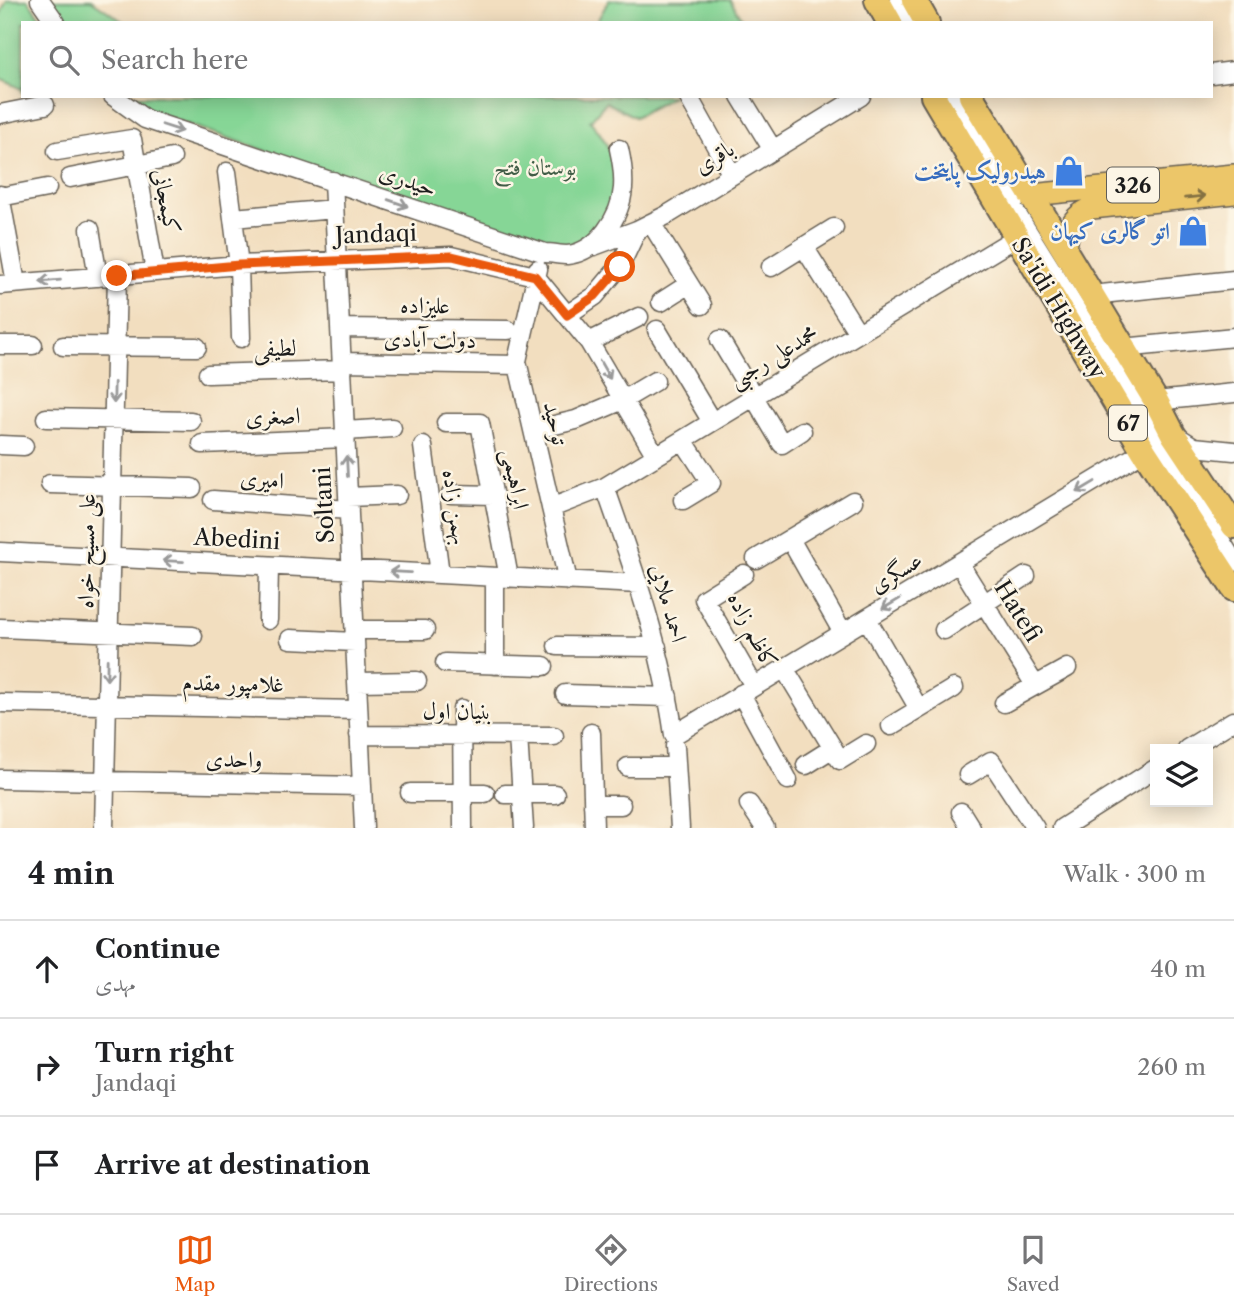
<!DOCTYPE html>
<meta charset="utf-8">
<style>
:root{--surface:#fff;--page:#f6f6f6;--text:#202124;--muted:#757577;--line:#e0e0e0;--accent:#ea580c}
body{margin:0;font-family:"Libre Caslon Text",Amiri,serif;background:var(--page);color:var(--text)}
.controls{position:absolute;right:21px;bottom:21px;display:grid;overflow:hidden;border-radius:0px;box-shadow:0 4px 18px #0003}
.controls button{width:63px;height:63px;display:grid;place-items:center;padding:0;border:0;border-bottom:2px solid var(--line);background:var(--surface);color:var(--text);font:35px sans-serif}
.stop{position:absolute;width:21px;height:21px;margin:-16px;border:5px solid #ea580c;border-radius:50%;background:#fff}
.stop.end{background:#ea580c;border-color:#fff;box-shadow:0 2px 7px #0008}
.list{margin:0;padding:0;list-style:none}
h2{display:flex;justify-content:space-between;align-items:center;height:91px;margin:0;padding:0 28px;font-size:30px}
h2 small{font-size:23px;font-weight:400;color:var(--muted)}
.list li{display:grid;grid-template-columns:46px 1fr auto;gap:21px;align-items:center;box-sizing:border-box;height:98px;padding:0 28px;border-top:2px solid var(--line)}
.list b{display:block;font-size:26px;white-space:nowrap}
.list p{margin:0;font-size:23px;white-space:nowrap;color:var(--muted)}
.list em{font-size:23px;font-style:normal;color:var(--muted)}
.icon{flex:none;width:38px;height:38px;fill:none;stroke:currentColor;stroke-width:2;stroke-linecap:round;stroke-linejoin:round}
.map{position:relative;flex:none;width:1234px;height:828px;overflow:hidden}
.search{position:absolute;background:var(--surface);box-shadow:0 4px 18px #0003;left:21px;right:21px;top:21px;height:77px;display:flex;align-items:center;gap:18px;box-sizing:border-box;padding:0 24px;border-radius:0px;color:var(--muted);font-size:26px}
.sheet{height:385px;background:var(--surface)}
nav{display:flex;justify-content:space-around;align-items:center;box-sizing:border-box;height:98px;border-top:2px solid var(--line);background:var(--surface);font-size:19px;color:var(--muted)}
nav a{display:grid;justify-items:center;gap:4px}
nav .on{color:var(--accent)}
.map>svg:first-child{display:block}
.green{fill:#86d696;stroke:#517959;stroke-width:2}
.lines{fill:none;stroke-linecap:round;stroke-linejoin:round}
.minor-casing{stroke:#676055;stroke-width:21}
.major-casing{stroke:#676055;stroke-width:24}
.highway-casing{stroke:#676055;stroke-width:28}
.minor{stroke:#fff;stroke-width:18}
.major{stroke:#ecc669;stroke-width:21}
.highway{stroke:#ecc669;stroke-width:24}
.oneway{stroke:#999}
.oneway2{stroke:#847142}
.route{stroke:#ea580c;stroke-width:9}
.labels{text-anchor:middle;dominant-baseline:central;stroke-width:5;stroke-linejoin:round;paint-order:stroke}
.shield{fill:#fcf5e5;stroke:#5f5d58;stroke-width:2}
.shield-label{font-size:21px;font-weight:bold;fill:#1c1c1c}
.street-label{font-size:23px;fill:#1c1c1c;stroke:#fcf5e5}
.park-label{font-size:23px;fill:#415d47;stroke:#fcf5e5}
.shop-label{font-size:23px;font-weight:bold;fill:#366cbe;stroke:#fcf5e5;text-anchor:end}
</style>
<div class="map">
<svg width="1234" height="828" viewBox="0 0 1234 828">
<rect width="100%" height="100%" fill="#fcf5e5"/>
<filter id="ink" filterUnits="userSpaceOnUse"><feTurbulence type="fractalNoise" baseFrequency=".0143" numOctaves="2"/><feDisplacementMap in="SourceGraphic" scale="14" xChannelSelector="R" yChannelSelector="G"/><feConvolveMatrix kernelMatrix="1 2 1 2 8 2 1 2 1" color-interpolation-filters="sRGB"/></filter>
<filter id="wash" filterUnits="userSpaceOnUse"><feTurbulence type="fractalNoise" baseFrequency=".00686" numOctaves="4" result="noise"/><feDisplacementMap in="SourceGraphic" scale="28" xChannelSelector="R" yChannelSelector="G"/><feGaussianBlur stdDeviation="1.57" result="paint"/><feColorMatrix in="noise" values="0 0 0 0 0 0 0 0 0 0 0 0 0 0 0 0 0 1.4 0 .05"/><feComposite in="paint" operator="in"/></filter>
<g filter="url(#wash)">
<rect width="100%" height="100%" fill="#f2debf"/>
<!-- green -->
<path class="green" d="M7,0H28L44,23H23V94L21,88L0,79V15Z
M50,0H91L125,23H66Z
M609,0H730L744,23H596Z
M127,96H673L635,117L606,102L590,121C619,153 629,199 594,231C587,238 579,247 567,248C561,248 552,246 546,245L175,120L144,108Z"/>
</g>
<g filter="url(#ink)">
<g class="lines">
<!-- minor casing -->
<g class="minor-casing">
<path id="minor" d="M40,0L56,23
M900,0L913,23
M1211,74L1234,71
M113,96L145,119L545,253C552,253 560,255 567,255C598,252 621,216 623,188C624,174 622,162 619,149
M688,96L732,175
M740,96L773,150
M955,96L1016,199
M0,114L45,105
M57,151L132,139L155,272
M227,172L239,265L241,338
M70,178L172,158
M333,181L364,828
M1003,192L1234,562
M0,195L16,283
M0,197L47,188
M233,218L334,209
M651,223L702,305
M90,229L98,277
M594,246L637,230L667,215L861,96
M804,247L858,333
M771,267L834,228
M538,269L517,361L568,581
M0,285L239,265L451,256L535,276L589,342L656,456
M1092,295L1234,280
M661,302L689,284
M567,315L595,296L620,266L637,230
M341,328L508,330
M657,330L712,422
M720,340L782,444L802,431
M589,342L639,317
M0,345H33
M63,346L197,347
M1123,348L1234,337
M342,362L518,365
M208,374L342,370
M1156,401L1234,393
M46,418L191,421
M446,423H480L509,578
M533,430L576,420L623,400L655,381
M345,431L392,428
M1178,437L1194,447L1234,451
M683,440L711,483L683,500
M202,444L346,438
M0,445L24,446
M423,446L440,574
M50,484L192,488
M605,487C634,569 662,649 674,735L1144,451
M451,494L494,495
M348,497L397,495
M213,500L349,510
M551,508L605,487L1017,237
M790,539L843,633
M0,552L639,584
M756,559L853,501
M959,563L1035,685
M744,574L704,599L754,686
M867,619L919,709
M268,620L269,566
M0,628L193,636
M355,630H425
M944,630L1026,576
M290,639L355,642
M557,646L657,647
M445,663L544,666
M495,665V577
M784,668L840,760L866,744
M357,682L417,681
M565,694L668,697
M741,694L788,780
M0,703L358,710
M1004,703L1067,668
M462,709L463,828
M891,726L954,688
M591,733L594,828
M359,735L554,736
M518,736L524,828
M675,746L680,828
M1187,749L1233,721
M806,765L833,748
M628,767H676
M968,775L991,761L1035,828
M0,779L362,786
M410,793H485
M505,794H555
M749,804L765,828
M593,805H621
M961,812L971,828
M104,828L117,276
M1062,828L1155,769"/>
</g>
<!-- major casing -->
<g class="major-casing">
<path id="major" d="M1031,195L1234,175
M1066,253C1067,232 1070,216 1092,208L1234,193"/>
</g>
<!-- highway casing -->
<g class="highway-casing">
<path id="highway" d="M877,0L890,23
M914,0L927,23
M933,96L1144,451L1234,589
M971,96L1156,401L1173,434L1234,526"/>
</g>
<!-- minor -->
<use href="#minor" class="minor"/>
<!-- major -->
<use href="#major" class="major"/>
<!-- highway -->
<use href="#highway" class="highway"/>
</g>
<!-- one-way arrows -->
<defs><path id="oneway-shaft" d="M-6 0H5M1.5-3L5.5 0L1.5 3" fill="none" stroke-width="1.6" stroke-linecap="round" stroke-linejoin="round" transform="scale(1.75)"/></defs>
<g class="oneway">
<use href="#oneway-shaft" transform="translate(172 128) rotate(18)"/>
<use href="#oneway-shaft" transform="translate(398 203) rotate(19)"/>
<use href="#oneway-shaft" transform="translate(50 281) rotate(175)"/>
<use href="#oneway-shaft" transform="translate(605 370) rotate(60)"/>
<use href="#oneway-shaft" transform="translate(114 393) rotate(91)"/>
<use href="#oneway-shaft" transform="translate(347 466) rotate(-93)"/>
<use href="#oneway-shaft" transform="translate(1086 487) rotate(149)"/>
<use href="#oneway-shaft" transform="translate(173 561) rotate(-177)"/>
<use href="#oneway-shaft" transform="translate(400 572) rotate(-177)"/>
<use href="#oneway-shaft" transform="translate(891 604) rotate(149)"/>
<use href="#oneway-shaft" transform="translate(107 670) rotate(91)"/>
</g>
<use class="oneway2" href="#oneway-shaft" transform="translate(1195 197) rotate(-6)"/>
</g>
<g class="lines" filter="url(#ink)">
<!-- route -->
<path class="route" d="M117,276L239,265L452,256L535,276L567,315L595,296L620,267"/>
</g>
<!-- icons -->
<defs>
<g id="shop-bare" transform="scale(2.415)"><path d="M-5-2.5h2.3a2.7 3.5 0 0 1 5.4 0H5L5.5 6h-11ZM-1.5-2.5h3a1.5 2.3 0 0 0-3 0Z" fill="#3f7fe0" stroke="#fcf5e5" stroke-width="2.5" paint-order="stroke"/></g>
</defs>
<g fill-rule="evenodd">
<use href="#shop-bare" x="1069" y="171"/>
<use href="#shop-bare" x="1193" y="231"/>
</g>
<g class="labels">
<!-- shield labels -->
<g class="shield">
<rect x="1107" y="167.5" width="52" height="35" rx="5"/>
<rect x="1109" y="405.5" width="38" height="35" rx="5"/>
</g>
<g class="shield-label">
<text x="1133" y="185">326</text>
<text x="1128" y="423">67</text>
</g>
<!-- street labels -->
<g class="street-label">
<text transform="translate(714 157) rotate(-31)">باقری</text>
<text transform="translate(408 180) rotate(19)">حیدری</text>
<text transform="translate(167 201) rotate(79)">کیمجانی</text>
<text transform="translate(376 234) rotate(-2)">Jandaqi</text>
<text transform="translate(425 305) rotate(1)">علیزاده</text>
<text transform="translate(1059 308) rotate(59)">Sa'idi Highway</text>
<text transform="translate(430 339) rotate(1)">دولت آبادی</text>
<text transform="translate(275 348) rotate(-2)">لطیفی</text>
<text transform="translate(773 356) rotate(-31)">محمدعلی رجبی</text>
<text transform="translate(273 416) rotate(-2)">اصغری</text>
<text transform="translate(556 423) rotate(77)">توحید</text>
<text transform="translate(262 479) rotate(4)">امیری</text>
<text transform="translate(516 479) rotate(79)">ابراهیمی</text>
<text transform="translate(324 505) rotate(-93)">Soltani</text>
<text transform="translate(456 507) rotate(82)">بهمن زاده</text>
<text transform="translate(237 539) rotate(3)">Abedini</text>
<text transform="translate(86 551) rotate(-89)">علی مسیح خواه</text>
<text transform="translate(896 572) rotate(-31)">عسگری</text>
<text transform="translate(669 603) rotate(74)">احمد ملایی</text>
<text transform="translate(1018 611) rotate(58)">Hatefi</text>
<text transform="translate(753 630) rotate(63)">کاظم زاده</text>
<text transform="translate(233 683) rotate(1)">غلامپور مقدم</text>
<text x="457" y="711">بنیان اول</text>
<text transform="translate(234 759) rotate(1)">واحدی</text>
</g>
<!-- park labels -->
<g class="park-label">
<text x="535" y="167">بوستان فتح</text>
</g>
<!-- shop labels -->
<g class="shop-label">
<text x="1046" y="171">هیدرولیک پایتخت</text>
<text x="1170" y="231">اتو گالری کیهان</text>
</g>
</g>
</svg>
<div class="controls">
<button><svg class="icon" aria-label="layers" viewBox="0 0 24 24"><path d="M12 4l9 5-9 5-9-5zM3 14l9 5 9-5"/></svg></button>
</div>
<div class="stop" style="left:620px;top:267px"></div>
<div class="stop end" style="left:117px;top:276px"></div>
<div class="search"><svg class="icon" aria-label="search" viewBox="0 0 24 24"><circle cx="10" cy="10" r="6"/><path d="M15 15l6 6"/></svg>Search here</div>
</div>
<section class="sheet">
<h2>4 min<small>Walk · 300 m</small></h2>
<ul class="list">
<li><svg class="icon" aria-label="ahead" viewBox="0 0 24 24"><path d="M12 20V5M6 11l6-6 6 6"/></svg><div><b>Continue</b><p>مهدی</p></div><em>40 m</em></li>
<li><svg class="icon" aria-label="right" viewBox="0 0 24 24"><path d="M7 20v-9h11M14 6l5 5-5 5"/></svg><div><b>Turn right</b><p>Jandaqi</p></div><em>260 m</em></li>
<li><svg class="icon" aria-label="arrive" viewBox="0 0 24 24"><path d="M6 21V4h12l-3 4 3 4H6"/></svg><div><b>Arrive at destination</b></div></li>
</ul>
</section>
<nav>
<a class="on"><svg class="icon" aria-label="map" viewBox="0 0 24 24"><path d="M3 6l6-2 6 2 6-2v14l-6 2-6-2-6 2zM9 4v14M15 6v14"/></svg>Map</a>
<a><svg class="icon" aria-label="directions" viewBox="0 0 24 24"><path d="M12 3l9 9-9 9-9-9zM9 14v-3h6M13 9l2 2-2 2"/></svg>Directions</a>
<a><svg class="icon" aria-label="saved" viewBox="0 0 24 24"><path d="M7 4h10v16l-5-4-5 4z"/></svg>Saved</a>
</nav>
